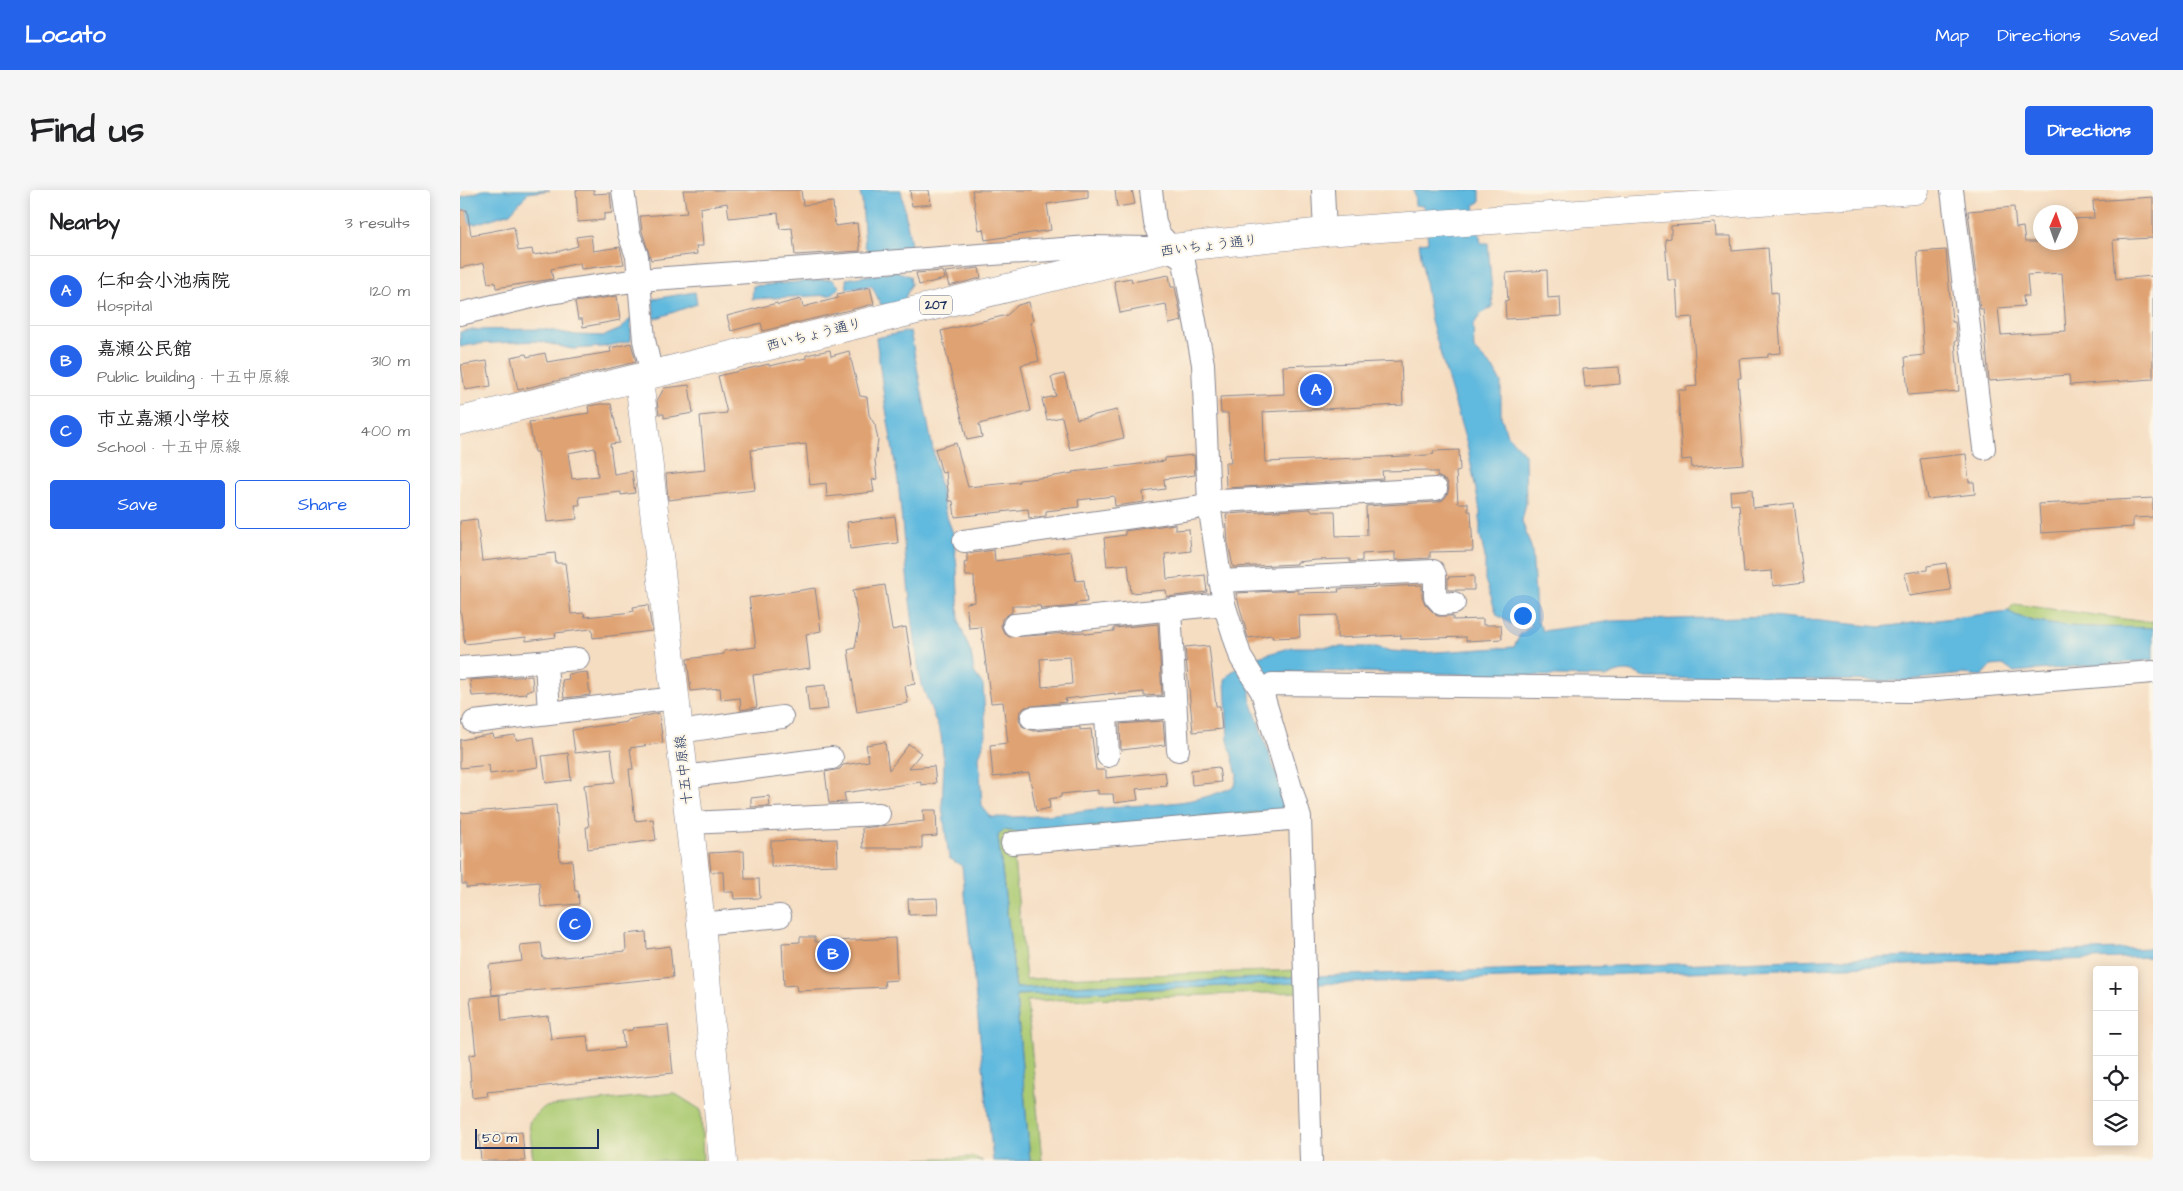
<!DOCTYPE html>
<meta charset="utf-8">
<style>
:root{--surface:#fff;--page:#f6f6f6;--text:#202124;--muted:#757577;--line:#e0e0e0;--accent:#2563eb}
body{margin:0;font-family:"Architects Daughter","Klee One",sans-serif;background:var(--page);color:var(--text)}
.controls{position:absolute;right:15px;bottom:15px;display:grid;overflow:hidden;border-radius:5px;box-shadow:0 2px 12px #0003}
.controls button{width:45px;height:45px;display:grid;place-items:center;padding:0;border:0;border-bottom:1px solid var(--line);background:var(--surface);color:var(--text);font:25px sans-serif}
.compass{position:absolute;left:1573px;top:15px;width:45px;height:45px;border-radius:50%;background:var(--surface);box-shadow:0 2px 12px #0003;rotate:2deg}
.scale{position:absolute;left:15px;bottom:12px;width:124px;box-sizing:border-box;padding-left:5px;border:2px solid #1b2f5e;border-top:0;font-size:14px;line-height:18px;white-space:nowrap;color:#1b2f5e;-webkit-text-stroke:4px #fcf5e5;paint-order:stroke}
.you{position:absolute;left:1062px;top:425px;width:18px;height:18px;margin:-12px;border:4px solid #fff;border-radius:50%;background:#1a73e8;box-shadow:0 0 0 8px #1a73e833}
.badge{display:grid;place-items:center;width:32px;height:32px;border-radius:50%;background:var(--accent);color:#fff;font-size:16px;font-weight:700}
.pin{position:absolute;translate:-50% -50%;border:2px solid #fff;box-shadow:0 1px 5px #0006}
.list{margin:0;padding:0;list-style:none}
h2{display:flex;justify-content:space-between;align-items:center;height:65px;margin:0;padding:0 20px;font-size:21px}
h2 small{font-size:16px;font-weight:400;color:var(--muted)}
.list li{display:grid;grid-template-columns:32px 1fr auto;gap:15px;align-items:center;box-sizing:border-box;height:70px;padding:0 20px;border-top:1px solid var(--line)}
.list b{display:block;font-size:19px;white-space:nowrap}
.list p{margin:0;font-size:16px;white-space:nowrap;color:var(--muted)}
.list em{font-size:16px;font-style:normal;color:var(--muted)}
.actions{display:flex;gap:10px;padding:15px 20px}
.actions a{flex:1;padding:11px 0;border:1px solid var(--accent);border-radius:5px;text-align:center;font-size:18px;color:var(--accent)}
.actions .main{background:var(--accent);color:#fff}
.icon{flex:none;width:28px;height:28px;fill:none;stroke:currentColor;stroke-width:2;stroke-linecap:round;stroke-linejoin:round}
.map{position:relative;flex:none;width:1693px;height:971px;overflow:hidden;border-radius:5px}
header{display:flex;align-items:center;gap:30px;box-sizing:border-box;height:70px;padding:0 25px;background:var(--accent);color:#fff}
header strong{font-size:24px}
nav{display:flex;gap:28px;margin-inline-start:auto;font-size:18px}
.intro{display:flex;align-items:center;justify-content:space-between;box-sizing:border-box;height:120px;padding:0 30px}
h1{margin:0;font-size:35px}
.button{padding:12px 22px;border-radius:5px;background:var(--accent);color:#fff;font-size:18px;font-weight:700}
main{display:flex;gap:30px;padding:0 30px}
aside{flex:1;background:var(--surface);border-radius:5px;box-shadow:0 2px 12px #0003}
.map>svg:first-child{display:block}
.green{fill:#abca72;stroke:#637c68}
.water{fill:#61b9de;stroke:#3e749e}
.building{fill:#dfa272;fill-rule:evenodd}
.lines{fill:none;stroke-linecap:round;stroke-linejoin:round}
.minor-casing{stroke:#888690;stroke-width:24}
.major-casing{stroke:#888690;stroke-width:29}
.highway-casing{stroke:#888690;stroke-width:29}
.minor{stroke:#fff;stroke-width:22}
.major{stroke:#fff;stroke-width:28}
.highway{stroke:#fff;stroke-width:28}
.labels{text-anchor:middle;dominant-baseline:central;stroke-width:4;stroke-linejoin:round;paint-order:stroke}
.shield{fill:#fcf5e5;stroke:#5e6a86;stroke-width:1}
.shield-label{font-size:12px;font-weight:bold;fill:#1b2f5e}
.street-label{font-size:14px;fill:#1b2f5e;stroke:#fcf5e5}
</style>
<header>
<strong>Locato</strong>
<nav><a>Map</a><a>Directions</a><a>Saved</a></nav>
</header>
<div class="intro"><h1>Find us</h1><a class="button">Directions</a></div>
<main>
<aside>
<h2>Nearby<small>3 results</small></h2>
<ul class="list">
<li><span class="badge">A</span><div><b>仁和会小池病院</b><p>Hospital</p></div><em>120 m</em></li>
<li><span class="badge">B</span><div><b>嘉瀬公民館</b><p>Public building · 十五中原線</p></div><em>310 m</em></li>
<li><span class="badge">C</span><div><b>市立嘉瀬小学校</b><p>School · 十五中原線</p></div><em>400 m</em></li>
</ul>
<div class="actions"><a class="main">Save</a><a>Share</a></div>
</aside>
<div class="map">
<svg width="1693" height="971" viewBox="0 0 1693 971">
<rect width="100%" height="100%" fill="#fcf5e5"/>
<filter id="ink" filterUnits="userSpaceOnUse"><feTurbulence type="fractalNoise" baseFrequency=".02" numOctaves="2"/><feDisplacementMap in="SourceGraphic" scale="10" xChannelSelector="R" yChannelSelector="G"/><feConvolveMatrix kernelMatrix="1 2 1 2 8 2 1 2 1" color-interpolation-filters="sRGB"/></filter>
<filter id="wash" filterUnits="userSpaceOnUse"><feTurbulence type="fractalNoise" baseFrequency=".0096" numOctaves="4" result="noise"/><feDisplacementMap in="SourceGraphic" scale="20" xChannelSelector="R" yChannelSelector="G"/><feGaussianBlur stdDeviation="1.12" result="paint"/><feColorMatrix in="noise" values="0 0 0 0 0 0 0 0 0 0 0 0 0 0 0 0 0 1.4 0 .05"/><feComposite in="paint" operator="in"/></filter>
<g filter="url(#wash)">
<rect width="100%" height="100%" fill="#f5ddc1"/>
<!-- green -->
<path class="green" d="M1554,414L1686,432L1693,431V438C1654,436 1580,442 1548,421Z
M826,613L834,636L553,660L566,789L838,780V802L567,811L582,971H570L556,805L835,793V787L556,798L538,646L543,640L563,643Z
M214,903L241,920L243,971H73L69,932L84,917Z
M514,967L523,971H386Z"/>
<!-- water -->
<path class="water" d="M23,0H90L68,3L50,23L15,34H0V8Z
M399,0H441L451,55L440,60L409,62L405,56L402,11Z
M954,0H1020V12L1014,15L1021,53H1028L1033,116L1021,124L1013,135L1014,159L1033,178L1041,193V226L1047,245L1065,264L1066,313L1062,331L1072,360L1076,421L1077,431L1083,441L1152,431L1311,426L1421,437L1548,421C1580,442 1654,436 1693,438V470L1553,482L1543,475L1531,476L1522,486L1503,484L1443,491L1186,488C1171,479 1162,479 1146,487L848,481L817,483L790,498V508L826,613L822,620L563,643L543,640L538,646L556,798L835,787V793L556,805L570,971H533L502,676L489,668L482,616L484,573L481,545L460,490L448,394L438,291L424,207L416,148L450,141L485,322L493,343L497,378L499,433L511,463L514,482L523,495L526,545L519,567L522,616L530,627C573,629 613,621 655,617C700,613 732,616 775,596L777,585L768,550L765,490L770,483L791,469L832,457H916L931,461L961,463L1054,457L1060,445L1071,436L1068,432L1056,437L1037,425L1025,390V367L1020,345V320L1007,255L971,131L959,53L968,52L964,16L955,15Z
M436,81L450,86L451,94L443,113L421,115L412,96L387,99L386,89Z
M372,89L380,97L371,105L292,109L293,96Z
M235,102L237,114L194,129L193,109Z
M171,128V151L142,157L112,159L78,151L15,154L0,157V142L8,140L83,139L116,145L144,146L161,139Z
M1693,758V767L857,794V786Z"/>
<g id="blocks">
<!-- building -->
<path class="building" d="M116,0H134V4L150,3L152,23L144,24V30L118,32Z
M223,0H341L343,15L373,12L375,36L397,33L400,61L335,65L332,38L320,39L318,23L269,28L267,13L240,18L243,56H236L237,64L191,70L182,41L180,26L227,23Z
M450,0H469L471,14L452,16Z
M512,0H628V8L587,14L591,40L525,50L523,39L519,40Z
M655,0H672L675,14L657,17Z
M1693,7V48L1653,50L1656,89L1693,86V189L1610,195L1609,185L1529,191L1523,119H1520L1508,21L1554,17L1556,38L1563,37L1565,52H1610V29L1634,28L1633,11ZM1602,83L1606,141L1541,145L1538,118L1564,116L1563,106H1569L1567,85Z
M0,20H7L11,45L54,37L58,61L72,59L73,65L100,61L118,56L116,47L131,45L133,61L160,57L164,74L121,79L120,73L91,79L93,89L36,98L35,92L28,93L24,73L0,78Z
M1255,33L1256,46H1271L1272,61L1308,58L1311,103L1317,102L1321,163L1308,164V167L1279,169L1281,188H1278L1284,274L1232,278L1231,269L1222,270L1218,200H1226V197L1237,196L1232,127L1218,128L1216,90H1208L1205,49L1211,48V36Z
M1486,60L1492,132H1495L1497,151H1495L1499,201L1448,205L1445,167L1464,165L1457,62Z
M519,78L521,88L489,96L485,82Z
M1087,80L1088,108L1100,107L1101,126L1046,129L1045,111L1048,110L1046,83Z
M483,81L485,89L459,95L456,83Z
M709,85L711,97H715L722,131L709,134L706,114L660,123L654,91L671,88L672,92Z
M410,97L414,114L303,141L301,133L271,141L267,126L317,113L318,115L341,109L343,117L378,108L377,104Z
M157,106L160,130L123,137L122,129H118L115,112Z
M569,112L573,132L570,133L579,171L561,175L571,221L519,234L522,247L507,250L481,141L547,125L558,115Z
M171,153L176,172L58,200L51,167L66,164L67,167L85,163L87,172L151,162L150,158Z
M370,160L371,166L389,161L400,206L407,207L409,225L415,235L418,250L415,270L417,289L412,290L414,302L367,307L366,293L350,295L346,254L291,260L295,300L208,310L206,284L245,280L240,226L267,223L258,186L309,174V176L346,168V165Z
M27,171L31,196L5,200L1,175Z
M941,171L943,215L803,222L805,272L968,265L974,264L973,261L999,260L1000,281L996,282L998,313H1008V321H1011L1013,361L970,362V368L935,370V362L902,364V371L890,372V369L856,370L837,372V374L773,377L768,353L766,324L851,319V321H875L876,346L907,345L906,316L977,312L983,310L987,305L989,298L987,291L977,286V282H969L968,280L922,281L923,289L766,298L765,273H771L768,223H761L760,207L824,204L823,176Z
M1159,177L1160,194L1125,197L1123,179Z
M604,184L617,229L657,220L664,248L610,260L602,227L587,230L582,209L596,206L591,187Z
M229,195L233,223L204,228V224H199L197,211L204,198Z
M141,214H151L157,241L159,253L150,254L154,284L172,281L175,303L161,305V302L119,307L120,315H115L117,329L87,332L78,262H75L69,232L129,223L128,216ZM135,258L138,286L112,289L108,263Z
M496,253L508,297L559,292V290L589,287L613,283L612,282L705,271V268L734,265L735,285L704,289L705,299L683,302L684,312L655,316L654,306L618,310L619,317L586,321V326L569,328L568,319L495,327L493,311H489L486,282L482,283L475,259Z
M1506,264L1509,292H1514L1515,304L1467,309L1460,269Z
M1292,299L1293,318L1334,313L1344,392L1313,396L1312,381L1284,383L1279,314L1271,315L1270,301Z
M1693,308V327L1673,328V337L1581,343L1579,314Z
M435,326L438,353L390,359L387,332Z
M17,329L22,371L95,363L96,373H105L111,424L124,423L125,427L164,423L174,421L173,417L188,415L192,441L133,448L132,439L95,443L96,447L66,451V447L5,454L0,418V331Z
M715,334V340L729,339L731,361L705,364L707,389L745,385L747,402L707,407L706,400L671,403L668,374L647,376L644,348L665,345V341Z
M534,360L535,371L611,361L616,391L624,390L627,412L616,413V416L581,419L580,416H552V422L542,429L541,436L544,443L549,447L625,442L626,444L654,441V438L698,434L702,505L684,506V502L655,505V503L605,509L606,512L565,517L560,522L559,529L562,536L573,541L620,537V540L631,539L636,580H646V588L705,582L707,596L676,599L678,610L654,613L653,604H638V600L601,604V607L589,609L590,618L576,621L569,583L533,587L530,555L548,553L543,512L531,513L521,437L509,438L506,413L515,412L514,386H506L504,373L507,372V364ZM610,467L612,494L582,497L580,469Z
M1486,373L1491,400L1449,406L1445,383L1467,380V376Z
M1014,386V400H988V387Z
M425,395L432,440L446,437L455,494L445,496L448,513L397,522L388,460L395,458L399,436L393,400Z
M962,395V406L965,414L977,426H993V430L1023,429V435H1041L1042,449L1006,451V447L941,449V445L877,448V425L839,426L840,447L812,448V445L788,448L776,403L838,400V403L879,402L878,399Z
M355,398L361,441L346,444L350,478L293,485L297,517L281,520L280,508L261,510L260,498L231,501L227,469L264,464V461L296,457L289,408Z
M736,456L737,457L749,456L756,516H760L762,539L733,542L725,457Z
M127,482L130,505L104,508L102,490L109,489L108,484Z
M72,486L73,500L66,501L67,504L28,507L27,505L12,506L10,490Z
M365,495L368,519L349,521L346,497Z
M199,523L203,553L170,558L173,579H169L175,631L193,629L196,650L128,659L126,637H129L124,595L155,592L151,559L115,563L112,540L167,532V530Z
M703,531L705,555L661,560L660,534Z
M33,544L34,548L55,545L56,550L74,547L78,577L30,584L29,575L0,578V550Z
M425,552L429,580L449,554L461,563L449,578L474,576L476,593L461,595V592L384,603L386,612L369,613L365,582L380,579L383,575L409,571L406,555Z
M108,563L111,590L86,593L82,566Z
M759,577L761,592L732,595L731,580Z
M309,606L310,616L291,617V608Z
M96,615L100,671L112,670L115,701H118L119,714L81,717L79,692L6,698V694H2L0,623Z
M463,620H476L477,646L462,647V658H403L402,638L464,631Z
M377,649L378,675L311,677V651Z
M284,661L285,689H299L300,708L274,709L273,702H264L263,682H251L249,663Z
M477,708L478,724L449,725L448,709Z
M186,742L187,759L210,756L213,787L32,805L29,775L62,771L60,755L81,753L83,769L166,761L165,744Z
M340,747H355V752L435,748L437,790L424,791L425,797L337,801L336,795L324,796L322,753L340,752Z
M40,805L42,831L88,826L91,849L127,846L129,862L164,858L162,841L172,840L173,838L208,835L213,883L27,902L28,906L12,908L9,865L16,864L10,808Z
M62,942L65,971H21L19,945Z"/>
</g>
</g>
<g filter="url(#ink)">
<use href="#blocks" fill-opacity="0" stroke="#888690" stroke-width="1"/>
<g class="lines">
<!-- minor casing -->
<g class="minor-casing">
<path id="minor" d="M163,0L169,44L177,66L184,150L192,185
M691,0L695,33L700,45L724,72L743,174L749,314L764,414L781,468L802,502L840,628L851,971
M863,0L865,42
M1492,0L1524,258
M0,124L88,103L179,90L630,57L687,58
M504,351L736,318L761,311L976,299
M760,391L973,381L975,385V406L982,414L994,413
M710,420L718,560
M554,435L764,414
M86,472L89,523L216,508
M0,478L118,469
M802,502L812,494L1451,501L1693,482
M646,523L648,566
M572,528L715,517
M14,532L89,523
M219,542L322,527
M224,587L372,568
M230,633L419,624
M552,653L840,628
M241,734L320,726"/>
</g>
<!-- major casing -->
<g class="major-casing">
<path id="major" d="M179,189L241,734L263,971"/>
</g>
<!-- highway casing -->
<g class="highway-casing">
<path id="highway" d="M0,231L712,58L865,42L1455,0"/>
</g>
<!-- minor -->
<use href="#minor" class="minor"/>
<!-- major -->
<use href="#major" class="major"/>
<!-- highway -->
<use href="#highway" class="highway"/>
</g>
</g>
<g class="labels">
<!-- shield labels -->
<rect class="shield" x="460" y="105.5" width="32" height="19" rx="4"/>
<g class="shield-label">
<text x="476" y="115">207</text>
</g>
<!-- street labels -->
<g class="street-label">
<text transform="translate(749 56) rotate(-7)">西いちょう通り</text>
<text transform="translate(354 145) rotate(-14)">西いちょう通り</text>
<text transform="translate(224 580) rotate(-96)">十五中原線</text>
</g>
</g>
</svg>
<div class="controls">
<button>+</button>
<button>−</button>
<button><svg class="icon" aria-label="locate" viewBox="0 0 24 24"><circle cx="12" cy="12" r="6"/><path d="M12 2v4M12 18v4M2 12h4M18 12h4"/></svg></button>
<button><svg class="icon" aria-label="layers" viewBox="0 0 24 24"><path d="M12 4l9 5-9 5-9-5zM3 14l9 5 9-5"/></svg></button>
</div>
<svg class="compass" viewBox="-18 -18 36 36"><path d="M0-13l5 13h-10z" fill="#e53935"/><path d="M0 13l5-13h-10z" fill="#757577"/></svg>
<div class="scale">50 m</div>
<div class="you"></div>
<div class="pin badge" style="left:856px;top:200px">A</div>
<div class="pin badge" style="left:373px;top:764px">B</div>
<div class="pin badge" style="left:115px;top:734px">C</div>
</div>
</main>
